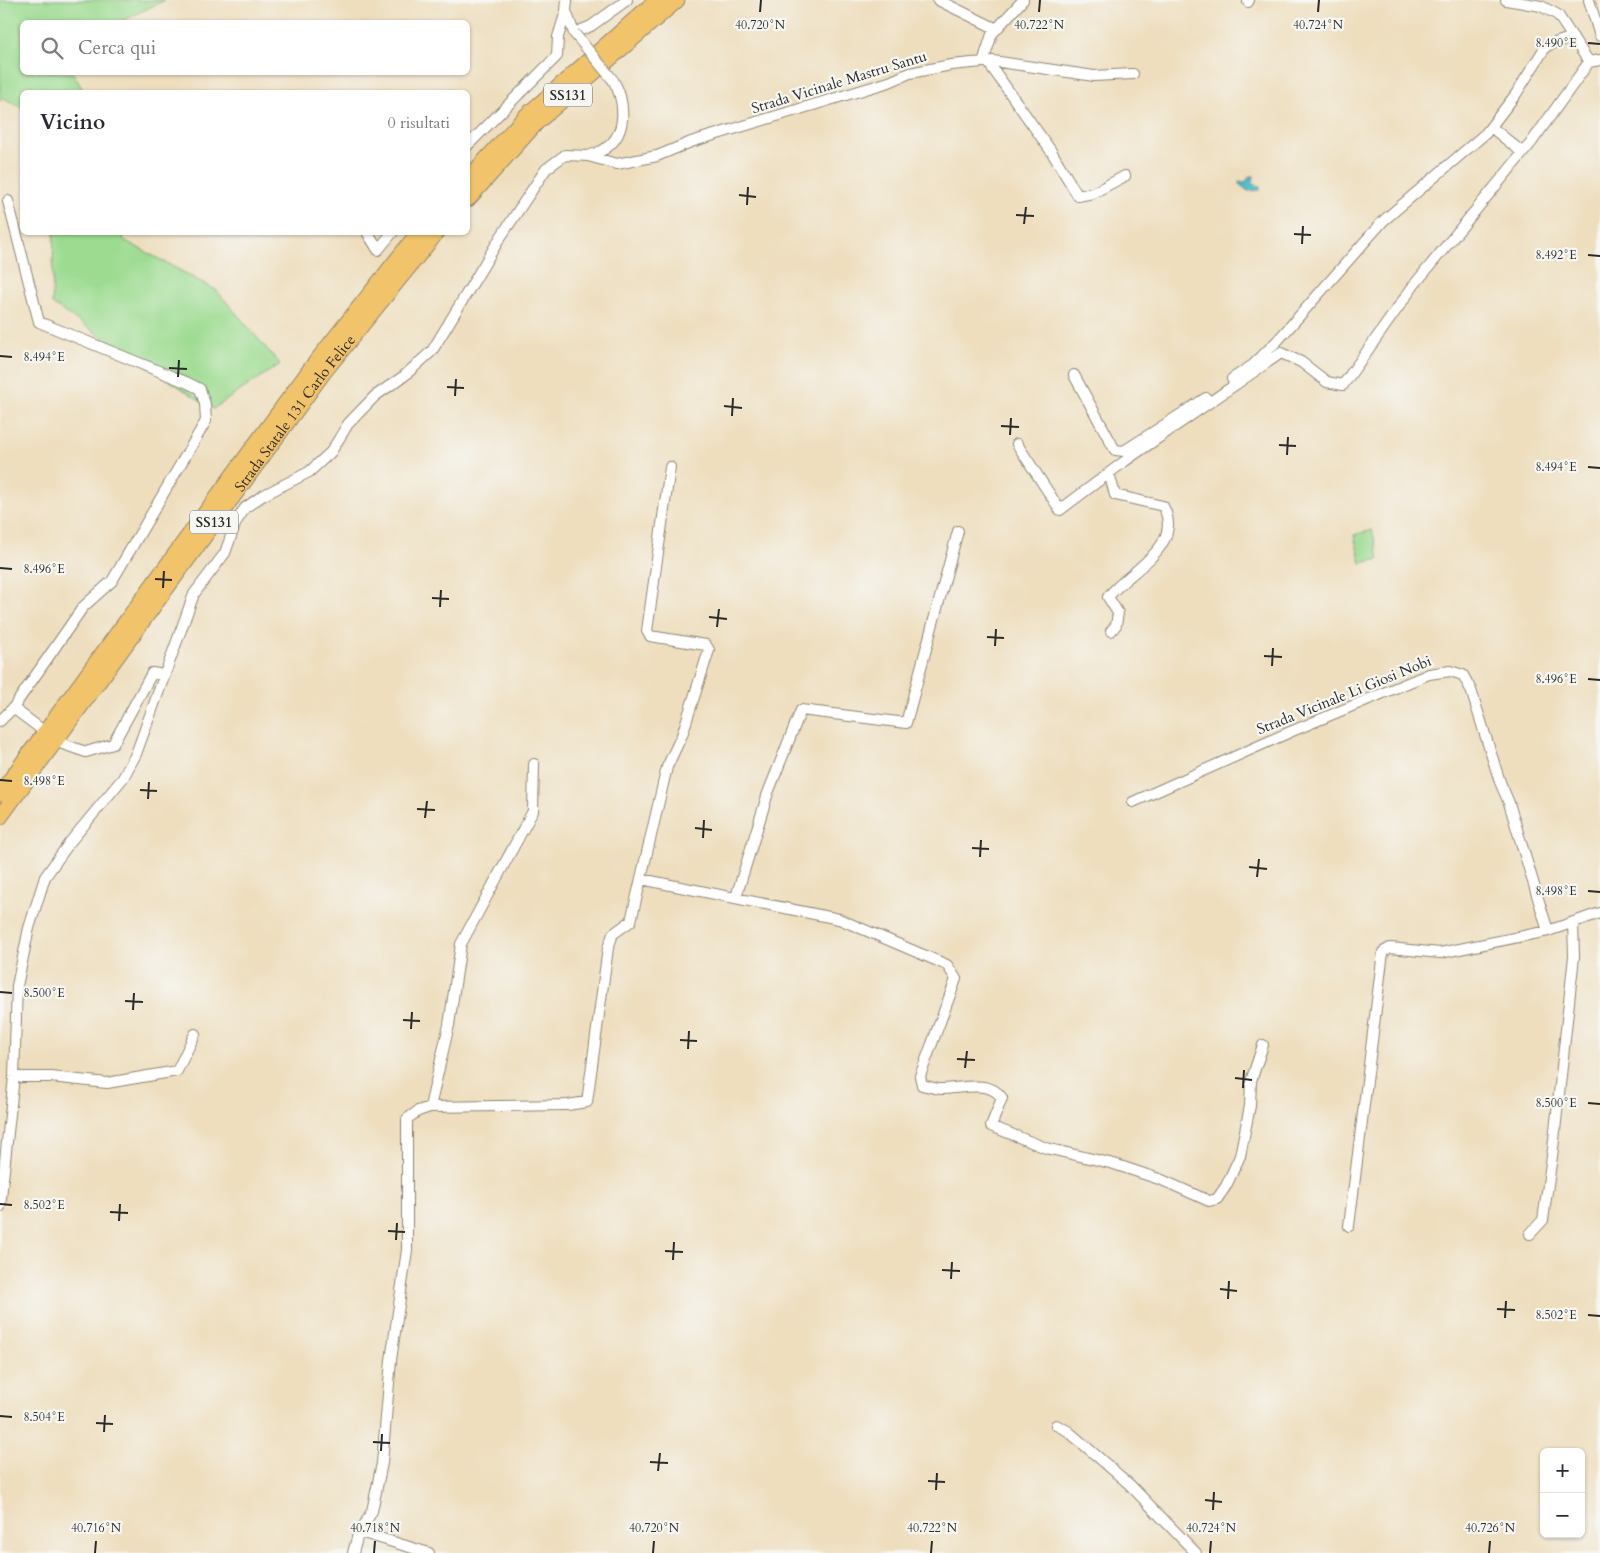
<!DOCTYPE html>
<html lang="it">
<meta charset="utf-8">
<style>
:root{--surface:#fff;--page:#f7f7f7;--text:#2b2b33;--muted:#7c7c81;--line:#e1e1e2}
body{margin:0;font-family:Cardo,serif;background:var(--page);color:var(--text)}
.controls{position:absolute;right:15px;bottom:15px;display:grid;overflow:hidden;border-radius:8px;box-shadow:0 1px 4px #0004}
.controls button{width:45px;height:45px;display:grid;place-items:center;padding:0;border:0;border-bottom:1px solid var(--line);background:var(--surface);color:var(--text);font:25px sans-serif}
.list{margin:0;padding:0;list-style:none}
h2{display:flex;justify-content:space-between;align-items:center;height:65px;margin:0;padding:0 20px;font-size:21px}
h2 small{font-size:16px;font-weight:400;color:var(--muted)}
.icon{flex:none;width:28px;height:28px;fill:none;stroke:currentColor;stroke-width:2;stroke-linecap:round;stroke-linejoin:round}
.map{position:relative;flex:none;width:1600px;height:1553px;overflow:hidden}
.search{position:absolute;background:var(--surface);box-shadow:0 1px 4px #0004;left:20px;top:20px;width:450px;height:55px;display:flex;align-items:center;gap:12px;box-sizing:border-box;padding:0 18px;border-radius:8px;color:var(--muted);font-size:19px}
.panel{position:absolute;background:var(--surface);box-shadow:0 1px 4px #0004;left:20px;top:90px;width:450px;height:145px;border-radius:8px}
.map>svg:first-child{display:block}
.green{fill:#9cdb90;stroke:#64835e}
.water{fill:#4eb9cb;stroke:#3c727b}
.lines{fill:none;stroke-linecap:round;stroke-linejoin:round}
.minor-casing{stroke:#8c8474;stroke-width:12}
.highway-casing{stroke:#8c8474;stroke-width:17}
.minor{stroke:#fff;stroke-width:10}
.highway{stroke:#f1c36a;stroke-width:15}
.minor-bridge-casing{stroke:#8c8474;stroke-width:12;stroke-linecap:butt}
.minor-bridge{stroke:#fff;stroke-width:10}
.ticks{fill:none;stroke:#2b2b2b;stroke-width:2}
.labels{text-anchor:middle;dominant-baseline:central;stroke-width:4.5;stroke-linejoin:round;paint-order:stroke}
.shield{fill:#f6f6f2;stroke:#686867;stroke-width:1}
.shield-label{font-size:14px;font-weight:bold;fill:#2b2b2b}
.street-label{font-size:15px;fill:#2b2b2b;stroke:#f6f6f2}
.ticks-label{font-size:12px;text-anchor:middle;fill:#2b2b2b;stroke:#f6f6f2;stroke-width:4.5;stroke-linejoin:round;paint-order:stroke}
</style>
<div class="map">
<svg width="1600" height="1553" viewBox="0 0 1600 1553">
<rect width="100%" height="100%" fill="#f6f6f2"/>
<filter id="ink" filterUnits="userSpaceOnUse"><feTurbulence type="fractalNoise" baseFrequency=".02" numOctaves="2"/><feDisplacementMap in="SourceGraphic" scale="10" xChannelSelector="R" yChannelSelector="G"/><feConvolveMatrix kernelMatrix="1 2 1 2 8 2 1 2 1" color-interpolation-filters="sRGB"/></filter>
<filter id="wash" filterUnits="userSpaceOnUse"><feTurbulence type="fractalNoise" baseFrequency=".0096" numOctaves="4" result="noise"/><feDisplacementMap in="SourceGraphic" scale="20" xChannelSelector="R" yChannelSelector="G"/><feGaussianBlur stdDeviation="1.12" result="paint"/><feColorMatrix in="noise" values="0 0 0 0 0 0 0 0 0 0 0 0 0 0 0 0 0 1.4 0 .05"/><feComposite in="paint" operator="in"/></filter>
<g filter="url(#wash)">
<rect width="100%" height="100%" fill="#eedebe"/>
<!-- green -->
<path class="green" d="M0,0H165L120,22H22V72L73,73L84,92H22V108L4,98L0,101Z
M54,233H122L124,240L216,290L280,364L213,409L52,304Z
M1372,530L1379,559L1361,563L1354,535Z"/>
<!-- water -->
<path class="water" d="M1250,176H1254L1253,184L1260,187V190L1248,191L1239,184V182L1245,183Z"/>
</g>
<g filter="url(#ink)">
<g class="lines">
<!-- minor casing -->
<g class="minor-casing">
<path id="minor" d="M567,0L566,11L574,33L591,26L627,0
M938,0L997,29
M1506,0L1541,6L1558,15L1589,62L1600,60
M1589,0L1600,36
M1248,2L1249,0
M983,62L992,34L1023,0
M988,62L1051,151L1078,196L1093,193L1125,176
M1491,127L1523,153
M468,145L557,56L558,37L566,11
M588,156C594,154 601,152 606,148C628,133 625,100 613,80
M8,201L39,322L188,383L200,389L205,404L206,421L112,581L83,607L13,708
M367,232L378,250L393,232
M1074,375L1115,450L1124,451L1206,398
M1232,379L1253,365L1279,339L1383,221L1486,133L1516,94L1546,46L1573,37
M1017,444L1060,510L1125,461L1281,353L1301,362L1327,382L1343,385L1414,285L1531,143L1589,62
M1109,473L1115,495L1163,506C1185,547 1129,570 1108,597L1118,613L1116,625L1111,631
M0,721L13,708L41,729
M60,743L86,752L113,744L152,673L165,675
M1133,802L1290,732L1429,674L1450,671L1463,675L1471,690L1500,782L1509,803L1548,931L1600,913
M641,879L839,919L947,965L956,979L920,1076L922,1085C928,1086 935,1089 941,1089C960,1089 990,1079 1002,1098L991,1126L1046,1148L1114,1164L1162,1180L1209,1201L1217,1199L1226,1186L1240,1156L1250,1106L1251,1081L1263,1045
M736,897L768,793L801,710L906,723L958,531
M14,1077H51L107,1083L177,1071L195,1034
M430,1107L449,1025L461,944L533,811L534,764
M0,1207L14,1077L17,986L29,928L45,877L70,842L123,778L136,754L194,594L225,553L236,522L245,508L262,496L309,472L331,452L348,424L375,396L404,376L432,351L500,238L546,169L565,155L588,156L617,164L657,156L691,142L889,82L910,73L951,65L993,61L1094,76L1133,74
M1349,1226L1383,952L1390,948L1440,953L1548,931
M1530,1234L1543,1220L1553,1149L1574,956L1573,922
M1056,1425L1068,1431L1129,1484L1196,1553
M360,1532L429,1553
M353,1553L357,1538L372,1511L382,1463L391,1360L407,1250V1119L418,1111L430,1107L567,1105L587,1102L608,948L613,934L631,921L667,767L682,735L709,650L706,645L650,636L647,631L670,467"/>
</g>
<!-- highway casing -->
<g class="highway-casing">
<g id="highway">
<path d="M468,179L527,115L657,0"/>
<path d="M468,199L537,122L677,0"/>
<path d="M0,794L312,367L419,232"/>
<path id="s1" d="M0,817L323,373L437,232"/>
</g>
</g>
<!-- minor -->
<use href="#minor" class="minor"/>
<!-- highway -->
<use href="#highway" class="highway"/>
<!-- minor-bridge casing -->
<g class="minor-bridge-casing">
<path id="minor-bridge" d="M574,33L613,80"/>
</g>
<!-- minor-bridge -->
<use href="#minor-bridge" class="minor-bridge"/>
</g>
</g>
<!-- ticks -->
<path class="ticks" d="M760,12L761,0M1039,12L1040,0M1318,12L1319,0M1588,43L1600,44M739,195L756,197M747,205L748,187M1016,215L1034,216M1024,224L1026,207M1294,234L1311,235M1302,244L1303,226M1588,255L1600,256M0,356L12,357M169,368L187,369M178,377L179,360M447,387L464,388M455,396L456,379M724,406L742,408M732,416L733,398M1001,426L1019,427M1010,435L1011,418M1279,445L1296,446M1287,455L1288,437M1588,467L1600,468M0,568L12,569M155,579L172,580M163,588L164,571M432,598L449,599M440,607L441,590M709,617L727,619M717,627L719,609M987,637L1004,638M995,646L996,629M1264,656L1282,657M1272,666L1273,648M1588,679L1600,680M0,780L12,781M140,790L157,791M148,799L149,782M417,809L435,810M425,818L427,801M695,828L712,830M703,838L704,820M972,848L989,849M980,857L981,840M1249,867L1267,869M1257,877L1259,859M1588,891L1600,892M0,992L12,993M125,1001L143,1002M133,1010L134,993M403,1020L420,1021M411,1029L412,1012M680,1040L697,1041M688,1049L689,1031M957,1059L975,1060M965,1068L967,1051M1235,1078L1252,1080M1243,1088L1244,1070M1588,1103L1600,1104M0,1204L12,1205M110,1212L128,1213M119,1221L120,1204M388,1231L405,1232M396,1240L397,1223M665,1251L683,1252M673,1260L674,1242M942,1270L960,1271M951,1279L952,1262M1220,1289L1237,1291M1228,1299L1229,1281M1497,1309L1515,1310M1588,1315L1600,1316M1505,1318L1506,1301M0,1416L12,1417M96,1423L113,1424M104,1432L105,1415M373,1442L390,1443M381,1451L382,1434M650,1462L668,1463M658,1471L660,1453M928,1481L945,1482M936,1490L937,1473M1205,1500L1222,1502M1213,1510L1214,1492M95,1553L96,1541M374,1553L375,1541M653,1553L654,1541M931,1553L932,1541M1210,1553L1211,1541M1489,1553L1490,1541"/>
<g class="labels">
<!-- shield labels -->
<g class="shield">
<rect x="544" y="83.5" width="48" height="23" rx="4"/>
<rect x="190" y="510.5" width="48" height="23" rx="4"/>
</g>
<g class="shield-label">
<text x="568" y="95">SS131</text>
<text x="214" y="522">SS131</text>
</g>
<!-- street labels -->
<g class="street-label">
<text transform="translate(839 82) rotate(-17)">Strada Vicinale Mastru Santu</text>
<text stroke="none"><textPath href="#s1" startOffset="500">Strada Statale 131 Carlo Felice</textPath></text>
<text transform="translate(1344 695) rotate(-22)">Strada Vicinale Li Giosi Nobi</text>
</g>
</g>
<g class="ticks-label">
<text x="760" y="29">40.720°N</text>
<text x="1039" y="29">40.722°N</text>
<text x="1318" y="29">40.724°N</text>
<text x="1556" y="47">8.490°E</text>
<text x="1556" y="259">8.492°E</text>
<text x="44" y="361">8.494°E</text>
<text x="1556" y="471">8.494°E</text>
<text x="44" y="573">8.496°E</text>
<text x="1556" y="683">8.496°E</text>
<text x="44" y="785">8.498°E</text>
<text x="1556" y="895">8.498°E</text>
<text x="44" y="997">8.500°E</text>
<text x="1556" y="1107">8.500°E</text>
<text x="44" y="1209">8.502°E</text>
<text x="1556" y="1319">8.502°E</text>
<text x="44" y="1421">8.504°E</text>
<text x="96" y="1532">40.716°N</text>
<text x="375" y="1532">40.718°N</text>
<text x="654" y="1532">40.720°N</text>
<text x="932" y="1532">40.722°N</text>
<text x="1211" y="1532">40.724°N</text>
<text x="1490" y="1532">40.726°N</text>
</g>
</svg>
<div class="controls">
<button>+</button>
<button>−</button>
</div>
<div class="search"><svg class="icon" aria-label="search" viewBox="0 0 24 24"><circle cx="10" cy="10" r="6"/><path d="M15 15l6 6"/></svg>Cerca qui</div>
<section class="panel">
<h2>Vicino<small>0 risultati</small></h2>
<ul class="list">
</ul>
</section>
</div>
